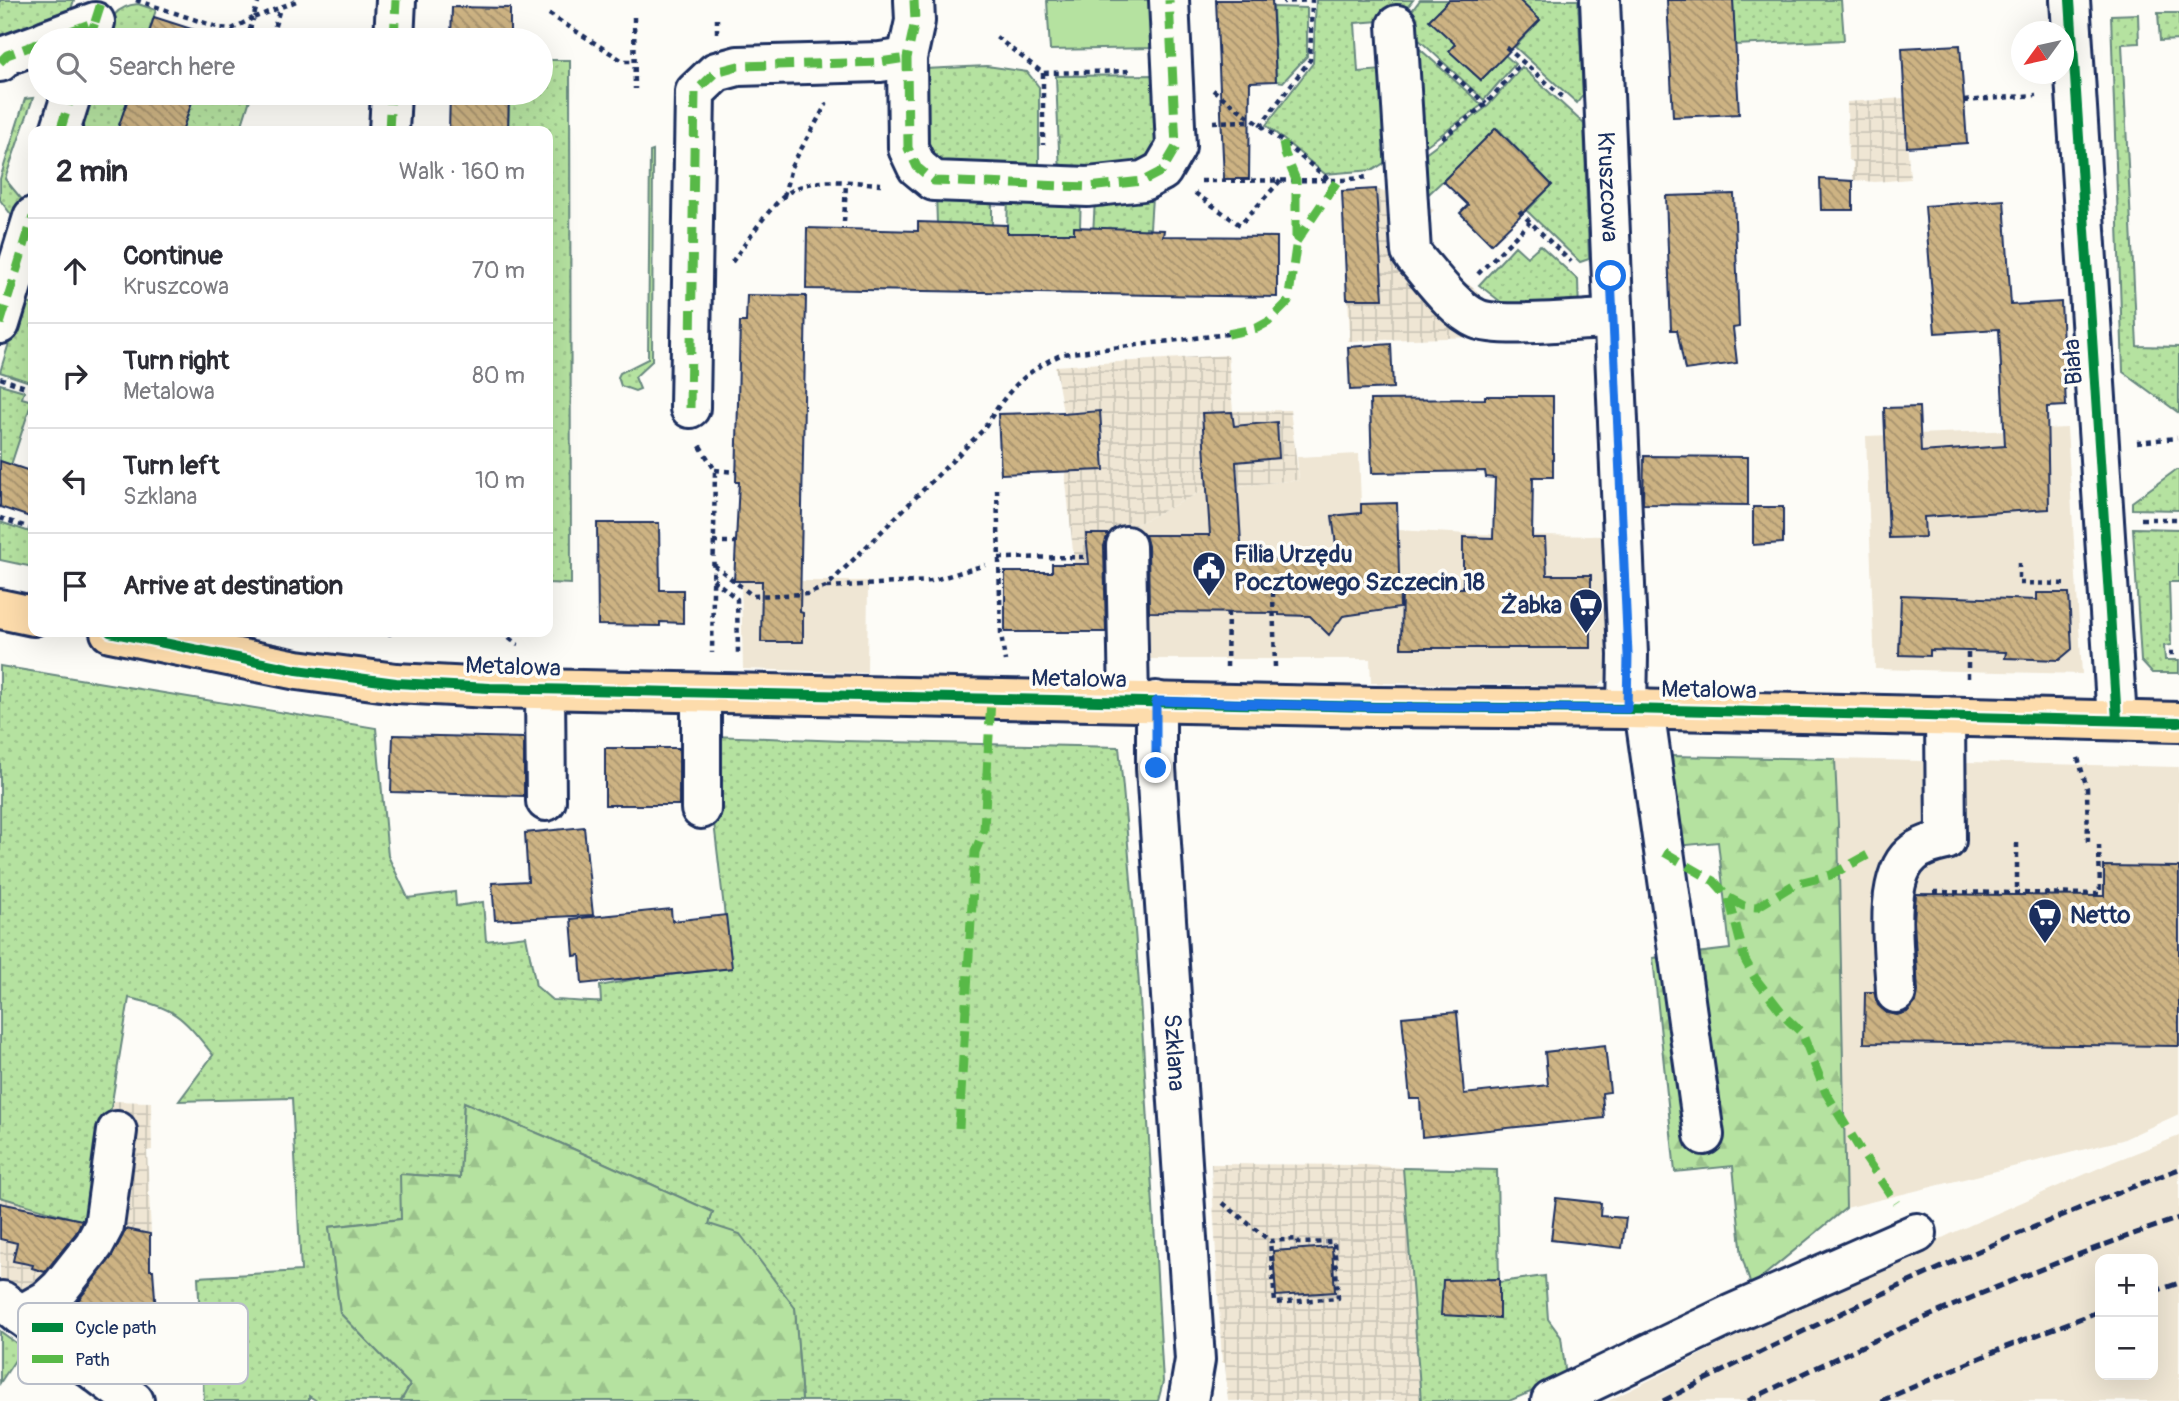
<!DOCTYPE html>
<meta charset="utf-8">
<style>
:root{--surface:#fff;--page:#f7f7f7;--text:#2b2b33;--muted:#7c7c81;--line:#e1e1e2}
body{margin:0;font-family:Pangolin,sans-serif;background:var(--page);color:var(--text)}
.controls{position:absolute;right:21px;bottom:21px;display:grid;overflow:hidden;border-radius:14px;box-shadow:0 7px 28px #0002}
.controls button{width:63px;height:63px;display:grid;place-items:center;padding:0;border:0;border-bottom:2px solid var(--line);background:var(--surface);color:var(--text);font:35px sans-serif}
.compass{position:absolute;left:2011px;top:21px;width:63px;height:63px;border-radius:50%;background:var(--surface);box-shadow:0 7px 28px #0002;rotate:237deg}
.stop{position:absolute;width:21px;height:21px;margin:-16px;border:5px solid #1a73e8;border-radius:50%;background:#fff}
.stop.end{background:#1a73e8;border-color:#fff;box-shadow:0 2px 7px #0008}
.list{margin:0;padding:0;list-style:none}
h2{display:flex;justify-content:space-between;align-items:center;height:91px;margin:0;padding:0 28px;font-size:30px}
h2 small{font-size:23px;font-weight:400;color:var(--muted)}
.list li{display:grid;grid-template-columns:46px 1fr auto;gap:21px;align-items:center;box-sizing:border-box;height:105px;padding:0 28px;border-top:2px solid var(--line)}
.list b{display:block;font-size:26px;white-space:nowrap}
.list p{margin:0;font-size:23px;white-space:nowrap;color:var(--muted)}
.list em{font-size:23px;font-style:normal;color:var(--muted)}
.icon{flex:none;width:38px;height:38px;fill:none;stroke:currentColor;stroke-width:2;stroke-linecap:round;stroke-linejoin:round}
.map{position:relative;flex:none;width:2179px;height:1401px;overflow:hidden}
.search{position:absolute;background:var(--surface);box-shadow:0 7px 28px #0002;left:28px;top:28px;width:525px;height:77px;display:flex;align-items:center;gap:18px;box-sizing:border-box;padding:0 24px;border-radius:38px;color:var(--muted);font-size:26px}
.panel{position:absolute;background:var(--surface);box-shadow:0 7px 28px #0002;left:28px;top:126px;width:525px;height:511px;border-radius:14px}
.map>svg:first-child{display:block}
.built{fill:#efe6d4;fill-rule:evenodd}
.industrial{fill:url(#industrial-grid)}
.green{fill:url(#green-dots);stroke:#68887f;stroke-width:2}
.forest{fill:url(#forest-firs);stroke:#68887f;stroke-width:2}
.pitch{fill:#b5e2a0;stroke:#68887f;stroke-width:2}
.building{fill:url(#building-back-hatch);stroke:#1b2f5e;stroke-width:2}
.lines{fill:none;stroke-linecap:round;stroke-linejoin:round}
.minor-casing{stroke:#1b2f5e;stroke-width:44}
.major-casing{stroke:#1b2f5e;stroke-width:44}
.path{stroke:#1b2f5e;stroke-width:4.5;stroke-dasharray:5 5;stroke-linecap:butt}
.minor{stroke:#fdfcf7;stroke-width:38}
.major{stroke:#fddcac;stroke-width:38}
.rail{stroke:#1b2f5e;stroke-width:5;stroke-dasharray:10 5;stroke-linecap:butt}
.quiet{stroke:#58b947;stroke-width:9;stroke-dasharray:18 9;stroke-linecap:butt}
.cycleway-casing{stroke:#fdfcf7;stroke-width:15}
.cycleway{stroke:#00873e;stroke-width:10}
.route{stroke:#1a73e8;stroke-width:9}
.labels{text-anchor:middle;dominant-baseline:central;stroke-width:7;stroke-linejoin:round;paint-order:stroke}
.street-label{font-size:24px;fill:#1b2f5e;stroke:#fdfcf7}
.poi-label{font-size:24px;font-weight:bold;fill:#1b2f5e;stroke:#fdfcf7;text-anchor:start}
.key{fill:#fdfcf7;stroke:#b9bec9;stroke-width:2}
.key-label{font-size:19px;fill:#1b2f5e}
</style>
<div class="map">
<svg width="2179" height="1401" viewBox="0 0 2179 1401">
<defs>
<pattern id="industrial-grid" width="8" height="8" patternUnits="userSpaceOnUse" patternTransform="scale(1.75)"><rect width="8" height="8" fill="#efe6d4"/><path d="M0 4h8M4 0v8" fill="none" stroke="#ccc6b8"/></pattern>
<pattern id="green-dots" width="8" height="8" patternUnits="userSpaceOnUse" patternTransform="scale(1.75)"><rect width="8" height="8" fill="#b5e2a0"/><path d="M2 2h.1M6 6h.1" fill="none" stroke="#9bc28c" stroke-width="1.8" stroke-linecap="round"/></pattern>
<pattern id="forest-firs" width="22" height="20" patternUnits="userSpaceOnUse" patternTransform="scale(1.75)"><rect width="22" height="20" fill="#b5e2a0"/><path d="M5 1l3.5 6h-7zM16 11l3.5 6h-7z" fill="#9bc28c"/></pattern>
<pattern id="building-back-hatch" width="6" height="6" patternUnits="userSpaceOnUse" patternTransform="scale(1.75)"><rect width="6" height="6" fill="#cdb383"/><path d="M-1 5l2 2M0 0l6 6M5-1l2 2" fill="none" stroke="#a6926e"/></pattern>
</defs>
<rect width="100%" height="100%" fill="#fdfcf7"/>
<filter id="ink" filterUnits="userSpaceOnUse"><feTurbulence type="fractalNoise" baseFrequency=".0143" numOctaves="2"/><feDisplacementMap in="SourceGraphic" scale="14" xChannelSelector="R" yChannelSelector="G"/><feConvolveMatrix kernelMatrix="1 2 1 2 8 2 1 2 1" color-interpolation-filters="sRGB"/></filter>
<g filter="url(#ink)">
<!-- built -->
<path class="built" d="M2067,428L2082,674L1875,669L1866,436Z
M1359,454L1362,528L1468,534L1609,536L1611,674L1608,678L1596,686L1371,683L1370,659H1109V538L1207,489L1299,480L1297,457Z
M741,581H868L867,673L743,669Z
M1835,759L2179,767V1114L2122,1140L1846,1208L1838,824Z
M2179,1136V1401H1608L1773,1318L1957,1231L2115,1161ZM2100,1259H2153V1375H2100Z"/>
<!-- industrial -->
<path class="industrial" d="M1904,98L1910,179L1875,182L1853,180V162L1848,159L1847,102Z
M1376,189L1434,210L1413,232L1464,283L1471,285L1485,300L1510,313L1511,336L1347,341L1350,334L1342,191Z
M1228,355L1233,411L1290,410L1299,480L1207,489L1109,538V572H1075L1065,471L1063,412L1055,366Z
M111,1101L151,1102L152,1150L147,1151L151,1234L124,1236L93,1225L36,1297L0,1284V1197L92,1224Z
M1211,1164L1365,1165L1403,1168L1421,1401H1228L1225,1363L1222,1362Z"/>
<!-- green -->
<path class="green" d="M0,0H74L70,12L0,44Z
M1316,0H1413L1389,31L1379,21L1355,23L1358,72L1383,70L1395,156L1373,170L1325,174L1266,125L1313,63Z
M1420,0H1449L1430,20L1455,44L1449,51L1481,80L1505,55L1515,64L1484,100L1402,24Z
M1519,0H1578L1583,95L1577,103L1515,47L1540,20Z
M1733,0H1841L1844,40L1735,45Z
M138,4L156,10L146,40H103C110,20 114,6 138,4Z
M1273,7L1307,8V56L1283,82L1276,81Z
M2158,13H2179V40L2160,41Z
M2138,14L2139,43L2122,44L2137,346L2179,347V413L2123,372L2111,15Z
M1401,32L1482,105L1413,155Z
M541,60H570L571,584L548,583V131H508L509,93H541Z
M987,66L1027,72L1039,87V175L949,166L929,151L919,133L925,69Z
M1522,67L1584,124L1589,259L1580,262L1527,211L1552,185L1498,129L1418,204L1416,160L1488,106Z
M1158,75L1163,138L1130,173L1060,175L1056,76Z
M87,93H130L117,131H86L76,127Z
M195,93H252L240,131H182Z
M33,98L5,179L24,202L20,226L0,200V179L25,99Z
M653,151L652,361L635,377L640,389L635,391L621,386L618,377L620,373L648,359L650,152Z
M936,192L992,193V225L937,224Z
M1008,193L1081,194L1080,227H1074V233H1007Z
M1152,197L1150,228H1146L1145,235L1093,234L1095,199Z
M1540,245L1578,280L1579,313L1514,312L1479,285L1515,246L1527,257Z
M22,301L33,305V383L0,372Z
M0,384L24,391L22,398L32,401L11,465L0,461Z
M2176,470H2179V510L2132,509V502Z
M0,522L33,533V567L0,560Z
M2133,528L2179,529V582H2169L2171,645L2164,646L2165,660H2179V673H2152L2141,661Z
M0,666L376,728L388,856L408,898L455,892L456,906L483,902L486,941L526,936L536,986L552,1000C569,1000 584,1003 601,1002L600,986L640,978L731,968L713,814V736L843,741L1119,747C1140,958 1151,1170 1163,1382L1158,1401H802L795,1308L709,1224L713,1212L549,1138L464,1102L460,1178L401,1174V1219L329,1227L340,1313L410,1385L401,1401H317L309,1396V1401H204L198,1277L301,1271L292,1098L179,1101L213,1055C183,1018 177,1008 129,998L92,1224L0,1197Z
M1403,1168L1497,1170L1499,1282L1545,1276L1548,1319L1561,1337L1566,1377L1509,1401H1421Z
M0,1331L23,1348L0,1383Z"/>
<!-- forest -->
<path class="forest" d="M1670,756L1835,759L1838,824L1846,1208L1751,1286L1742,1257L1733,1166L1675,1172L1653,958L1730,949L1718,842L1677,846Z
M464,1102L549,1138L713,1212L709,1224L740,1234L795,1308L802,1401H401L410,1385L340,1313L329,1227L401,1219L400,1174L460,1178Z"/>
<!-- pitch -->
<path class="pitch" d="M1047,0H1150L1152,48L1050,50Z"/>
<!-- building -->
<path class="building" d="M1216,0H1272L1276,81L1250,82L1249,179H1224Z
M1449,0H1519L1540,20L1481,80L1449,51L1455,44L1429,20Z
M1667,0H1733L1739,114L1673,117Z
M452,7L510,8V40H451Z
M154,17L213,36L212,40H147Z
M1960,45L1967,143L1907,147L1902,48Z
M130,93H195L182,131H117Z
M450,93H509L508,131H449Z
M1496,128L1552,185L1491,244L1460,213L1468,205L1443,181Z
M1820,179L1853,181V210H1821Z
M1376,189L1383,299H1347L1342,191Z
M1734,194L1739,327L1733,328L1737,363L1685,370L1677,330H1671L1666,196Z
M2004,200L2011,305L2061,302L2066,406L2047,407L2049,509L1924,517L1925,537L1889,538L1884,408L1919,407L1921,452L2005,446L1999,329L1935,333L1925,206Z
M918,222L1007,225V233H1074V227L1164,230L1163,236L1277,237V297L806,289L807,228L918,231Z
M747,295L806,296L800,612L803,613V642H761L762,581H734L739,482H736L740,322H746Z
M1391,344L1393,388L1350,390L1348,347Z
M1485,396H1553V477H1533L1532,538H1545L1547,575H1591V648H1401L1402,587L1463,588V537L1493,538L1495,478L1486,477L1485,471L1372,473L1370,400L1485,399Z
M1100,411L1104,470L1001,474L998,414L1063,412V414Z
M1232,412L1234,426L1277,422L1279,458L1236,462L1242,559H1338L1332,516L1361,513V504L1397,503L1400,608L1343,616L1329,635L1310,616L1279,615V613L1149,612L1148,546L1145,535H1210L1202,413Z
M1644,456L1748,457V505L1643,504Z
M0,461L33,472V518L0,507Z
M1753,507H1783V543L1753,545Z
M597,523H659L660,590H683V623L660,622V626L598,625Z
M1086,534H1108L1104,546L1106,632H1005V572H1052V564H1089Z
M2037,593H2069L2072,649L2059,660L2005,658L2006,652L1930,650V656L1899,655L1901,595L2037,600Z
M393,735L524,738V796L391,792Z
M605,748H679V805H605Z
M584,827L593,915L495,920L492,883L528,881L525,833Z
M2104,866L2179,867V1046L1864,1043L1865,992H1874L1878,1005L1887,1013L1897,1015L1907,1012L1916,1002L1918,992L1914,921L1916,894L2104,896Z
M671,909L672,921L726,915L732,968L582,984L580,955L574,956L571,919Z
M1457,1012L1464,1094L1548,1085L1545,1052L1605,1045L1610,1092L1602,1093L1604,1118L1422,1137L1420,1099H1410L1402,1017Z
M1556,1198L1601,1203L1600,1216L1626,1218L1622,1248L1551,1240Z
M0,1203L82,1220L76,1233L45,1272L32,1268L33,1265L13,1261L17,1243L0,1239Z
M126,1229L150,1234V1270H153L156,1312L125,1357L65,1313L77,1302L111,1258Z
M1332,1247L1335,1292L1276,1296L1273,1251Z
M1499,1279V1318L1441,1315L1443,1280Z"/>
<g class="lines">
<!-- minor casing -->
<g class="minor-casing">
<g id="minor">
<path d="M914,0L915,21L907,58L908,148L917,167L934,181L1088,187L1143,181L1162,171L1176,147L1169,0"/>
<path id="s1" d="M1600,0L1628,655L1627,709"/>
<path d="M2070,0L2117,720"/>
<path d="M1397,25L1411,252L1415,258C1431,276 1454,309 1477,319C1501,329 1583,319 1613,319"/>
<path d="M46,40L95,22L89,40"/>
<path d="M394,40L396,0"/>
<path d="M0,62L7,55L40,43"/>
<path d="M60,131L72,93"/>
<path d="M389,131L391,93"/>
<path d="M0,324L33,217"/>
<path d="M690,408L695,92L716,72L738,66L880,62L907,58"/>
<path d="M1126,546L1129,701"/>
<path d="M545,689L546,801"/>
<path d="M701,693V809"/>
<path id="s2" d="M1156,701V768L1195,1360L1188,1401"/>
<path d="M1644,709L1704,1135"/>
<path d="M1896,993C1895,957 1882,881 1911,855C1920,846 1933,843 1946,840L1945,716"/>
<path d="M2,1301L134,1401"/>
<path d="M20,1315L47,1300L60,1288L94,1245L104,1226L117,1131"/>
<path d="M1551,1401L1730,1315L1917,1233"/>
</g>
</g>
<!-- major casing -->
<g class="major-casing">
<path id="major" d="M0,609L33,616
M110,632L297,670L396,683L490,688L1375,707L1627,709L2179,722"/>
</g>
<!-- path -->
<path class="path" d="M136,0L220,28L232,29L253,18
M259,0L253,18L299,0
M549,14L623,61H634
M634,17L635,89
M717,33V19
M996,37L1043,73L1133,71
M247,38L262,40
M247,40L253,19
M263,40L272,36L280,8
M1506,47L1563,97
M1439,62L1486,104
M1043,73V145
M1213,90L1283,142L1328,179
M1964,101L2036,95
M1213,122L1252,121
M1260,126L1310,60L1312,0L1283,2
M1442,138L1486,104L1522,62
M1201,181L1343,180L1367,177
M1195,193L1240,225L1281,180
M784,196L791,167L827,103
M1519,211L1571,262
M844,222L846,183
M732,262C746,243 773,200 793,190C818,176 854,183 881,184
M1478,274L1530,222
M0,378L25,387
M2137,442L2177,438
M700,446L715,470L712,653
M715,470L736,472
M997,489L1001,633L1005,661
M0,518L33,529
M2141,519H2179
M713,542H735
M999,558L1086,557
M2019,563V583L2068,584
M714,565L753,596L807,594L826,587L983,430C1005,394 1023,371 1063,354L1228,334
M713,579L737,599L738,653
M827,587L931,581L985,565
M501,632L518,645
M389,636V632
M2169,653H2179
M1227,667L1228,613
M1275,667L1273,594H1279
M1968,678V651
M2078,758L2087,788L2088,844
M2017,843V893
M1934,892L2100,894L2099,845
M1223,1203L1270,1241L1298,1239V1243L1334,1242L1338,1298L1275,1303L1270,1241"/>
<!-- minor -->
<use href="#minor" class="minor"/>
<!-- major -->
<use href="#major" class="major"/>
<!-- rail -->
<path class="rail" d="M2153,1292L2179,1283
M1663,1401C1831,1315 2003,1236 2179,1169
M1748,1401C1888,1331 2031,1269 2179,1218
M1881,1401L2003,1348L2100,1311"/>
<!-- quiet -->
<path class="quiet" d="M914,0L915,21L907,58L908,148L917,167L934,181L1088,187L1143,181L1162,171L1176,147L1169,0
M95,22L102,0
M46,40L95,22L89,40
M394,40L396,0
M0,62L7,55L40,43
M60,131L72,93
M389,131L391,93
M1296,242L1338,180
M0,324L33,217
M1228,334L1257,328L1268,322L1288,302L1296,247V180L1285,154L1283,142
M690,408L695,92L716,72L738,66L880,62L907,58
M333,632L334,633
M1664,852L1714,881L1729,898L1745,960L1755,978L1787,1019L1802,1033L1826,1093L1861,1151L1896,1203
M1729,898L1744,906L1757,907L1795,884L1831,875L1868,855
M959,1128L975,852L984,830L991,698"/>
<!-- cycleway casing -->
<g class="cycleway-casing">
<path id="cycleway" d="M2070,0L2117,720
M110,632L297,670L396,683L490,688L1375,707L1627,709L2179,722"/>
</g>
<!-- cycleway -->
<use href="#cycleway" class="cycleway"/>
</g>
</g>
<g class="lines" filter="url(#ink)">
<!-- route -->
<path class="route" d="M1156,768V701L1375,707L1627,709L1628,655L1611,276"/>
</g>
<!-- icons -->
<defs>
<g id="civic-pin" transform="scale(1.75)"><path d="M0 17L-7.5 6A9.5 9.5 0 1 1 7.5 6Z" fill="#1b2f5e" stroke="#fdfcf7"/><path d="M-.6-6.5H3V-4.5H.6V-3L4-1V1h2V6H-6V1h2V-1L-.6-3ZM-1.2 2.5V6h2.4V2.5Z" fill="#fff"/></g>
<g id="supermarket-pin" transform="scale(1.75)"><path d="M0 17L-7.5 6A9.5 9.5 0 1 1 7.5 6Z" fill="#1b2f5e" stroke="#fdfcf7"/><path d="M-6-5.5h2.5l.6 2H6L4.5 2H-2.5L-4.4-4H-6ZM-1.5 3.2a1.3 1.3 0 1 0 .1 0ZM3 3.2a1.3 1.3 0 1 0 .1 0Z" fill="#fff"/></g>
</defs>
<g fill-rule="evenodd">
<use href="#civic-pin" x="1209" y="568"/>
<use href="#supermarket-pin" x="1586" y="605"/>
<use href="#supermarket-pin" x="2045" y="915"/>
</g>
<g class="labels">
<!-- street labels -->
<g class="street-label">
<text stroke="none"><textPath href="#s1" startOffset="187">Kruszcowa</textPath></text>
<text transform="translate(2073 362) rotate(-94)">Biała</text>
<text transform="translate(513 667) rotate(2)">Metalowa</text>
<text transform="translate(1079 679) rotate(1)">Metalowa</text>
<text transform="translate(1709 690) rotate(1)">Metalowa</text>
<text stroke="none"><textPath href="#s2" startOffset="352">Szklana</textPath></text>
</g>
<!-- poi labels -->
<g class="poi-label">
<text x="1234" y="554">Filia Urzędu<tspan x="1234" dy="28">Pocztowego Szczecin 18</tspan></text>
<text x="1562" y="605" text-anchor="end">Żabka</text>
<text x="2070" y="915">Netto</text>
</g>
</g>
<!-- legend -->
<rect x="18" y="1303" width="230" height="81" rx="10" class="key"/>
<rect x="32" y="1323" width="31" height="9" fill="#00873e"/>
<rect x="32" y="1355" width="31" height="8" fill="#58b947"/>
<g class="key-label">
<text x="75" y="1334">Cycle path</text>
<text x="75" y="1366">Path</text>
</g>
</svg>
<div class="controls">
<button>+</button>
<button>−</button>
</div>
<svg class="compass" viewBox="-18 -18 36 36"><path d="M0-13l5 13h-10z" fill="#e53935"/><path d="M0 13l5-13h-10z" fill="#7c7c81"/></svg>
<div class="stop" style="left:1611px;top:276px"></div>
<div class="stop end" style="left:1156px;top:768px"></div>
<div class="search"><svg class="icon" aria-label="search" viewBox="0 0 24 24"><circle cx="10" cy="10" r="6"/><path d="M15 15l6 6"/></svg>Search here</div>
<section class="panel">
<h2>2 min<small>Walk · 160 m</small></h2>
<ul class="list">
<li><svg class="icon" aria-label="ahead" viewBox="0 0 24 24"><path d="M12 20V5M6 11l6-6 6 6"/></svg><div><b>Continue</b><p>Kruszcowa</p></div><em>70 m</em></li>
<li><svg class="icon" aria-label="right" viewBox="0 0 24 24"><path d="M7 20v-9h11M14 6l5 5-5 5"/></svg><div><b>Turn right</b><p>Metalowa</p></div><em>80 m</em></li>
<li><svg class="icon" aria-label="left" viewBox="0 0 24 24"><path d="M17 20v-9H6M10 6l-5 5 5 5"/></svg><div><b>Turn left</b><p>Szklana</p></div><em>10 m</em></li>
<li><svg class="icon" aria-label="arrive" viewBox="0 0 24 24"><path d="M6 21V4h12l-3 4 3 4H6"/></svg><div><b>Arrive at destination</b></div></li>
</ul>
</section>
</div>
